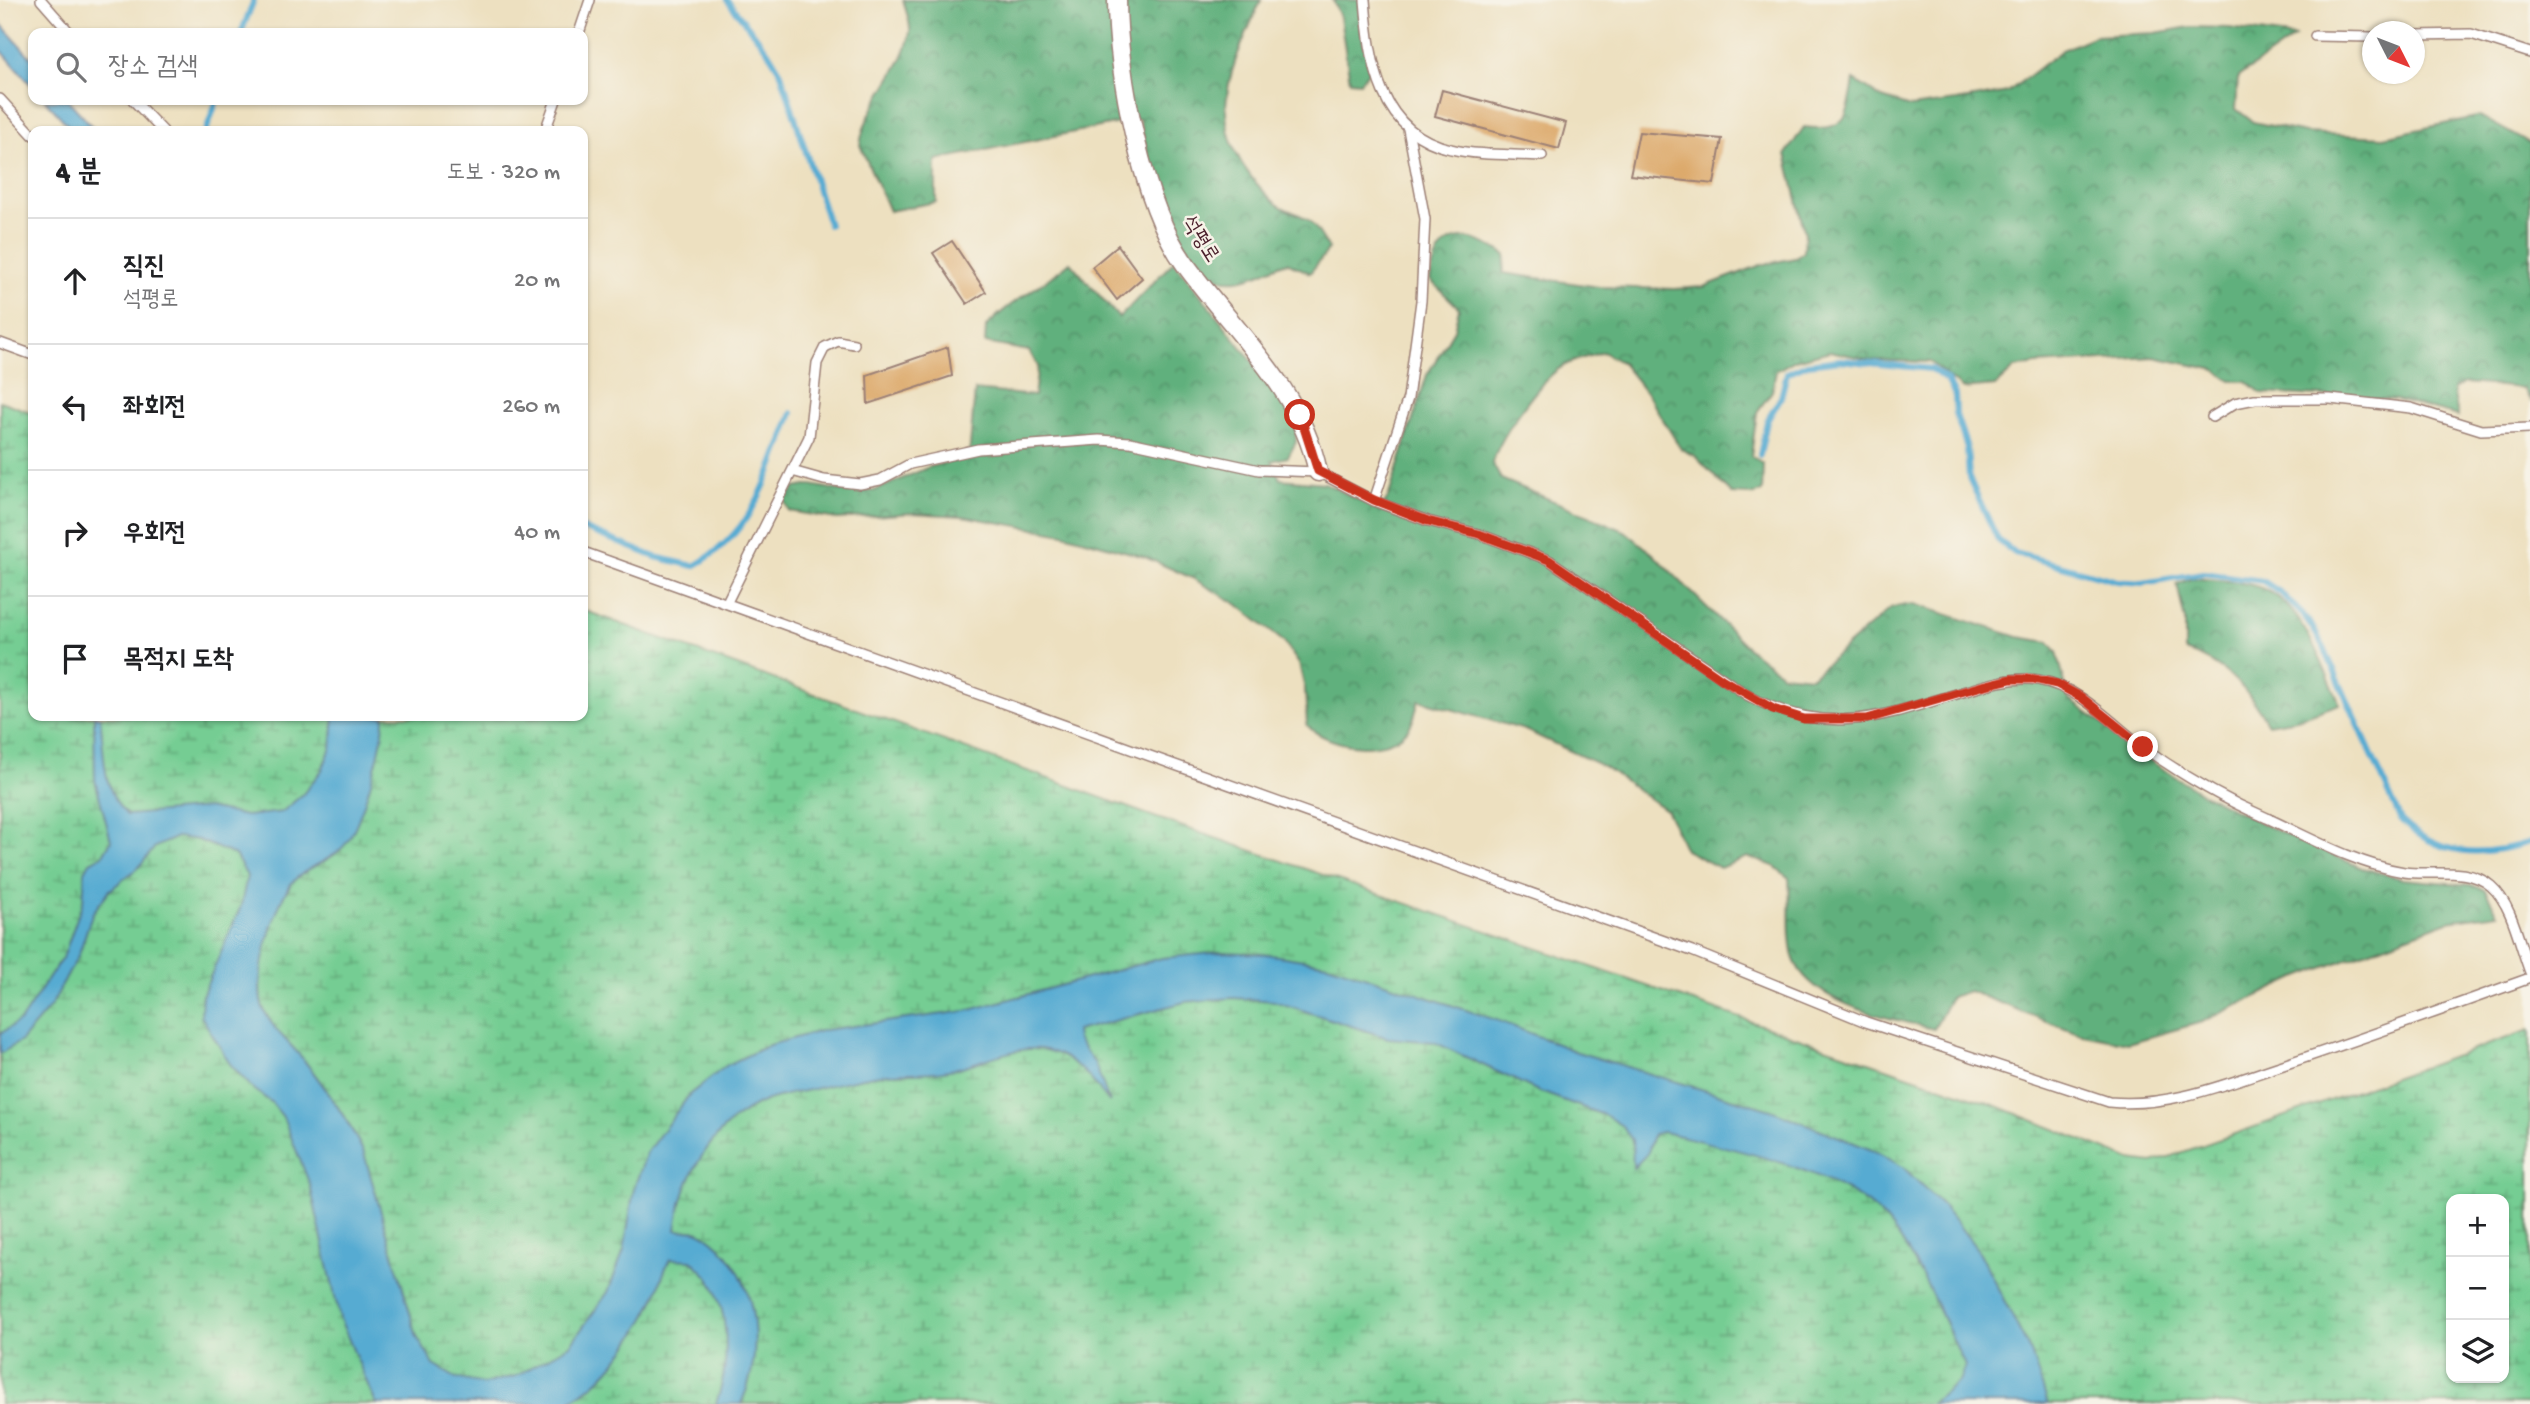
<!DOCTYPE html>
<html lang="ko">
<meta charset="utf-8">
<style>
:root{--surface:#fff;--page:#f2f2f2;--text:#202124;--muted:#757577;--line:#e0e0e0}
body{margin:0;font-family:"Gochi Hand","Poor Story",sans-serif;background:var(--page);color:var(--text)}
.controls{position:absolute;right:21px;bottom:21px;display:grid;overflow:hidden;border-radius:14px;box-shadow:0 2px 5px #0004}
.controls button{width:63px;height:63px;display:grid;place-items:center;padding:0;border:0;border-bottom:2px solid var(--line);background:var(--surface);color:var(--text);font:35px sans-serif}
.compass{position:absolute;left:2362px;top:21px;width:63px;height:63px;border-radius:50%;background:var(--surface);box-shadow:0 2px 5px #0004;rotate:132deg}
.stop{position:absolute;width:21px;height:21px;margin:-16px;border:5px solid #c8321e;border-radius:50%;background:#fff}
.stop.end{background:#c8321e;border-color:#fff;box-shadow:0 2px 7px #0008}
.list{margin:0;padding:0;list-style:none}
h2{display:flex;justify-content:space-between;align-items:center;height:91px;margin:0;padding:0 28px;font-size:30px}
h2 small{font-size:23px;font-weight:400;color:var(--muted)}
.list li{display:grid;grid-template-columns:46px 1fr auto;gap:21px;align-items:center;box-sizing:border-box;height:126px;padding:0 28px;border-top:2px solid var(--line)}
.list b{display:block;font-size:26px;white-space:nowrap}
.list p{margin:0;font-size:23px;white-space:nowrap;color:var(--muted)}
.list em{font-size:23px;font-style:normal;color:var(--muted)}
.icon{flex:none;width:38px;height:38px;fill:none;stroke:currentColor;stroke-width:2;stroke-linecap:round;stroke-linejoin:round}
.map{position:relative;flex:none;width:2530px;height:1404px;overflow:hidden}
.search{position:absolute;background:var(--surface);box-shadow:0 2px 5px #0004;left:28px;top:28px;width:560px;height:77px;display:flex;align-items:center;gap:18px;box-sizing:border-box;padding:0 24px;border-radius:14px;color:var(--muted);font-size:26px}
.panel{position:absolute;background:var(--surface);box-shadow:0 2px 5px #0004;left:28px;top:126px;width:560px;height:595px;border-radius:14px}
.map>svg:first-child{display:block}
.forest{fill:url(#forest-crowns);stroke:#556854;stroke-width:2}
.wetland{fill:url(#wetland-marsh);stroke:#60765f;stroke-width:2;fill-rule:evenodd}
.water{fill:#57abd2;stroke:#50657e;stroke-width:2}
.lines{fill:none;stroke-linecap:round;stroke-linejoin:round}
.stream{stroke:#57abd2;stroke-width:6}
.building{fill:#dca767}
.service-casing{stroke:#9c8076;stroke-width:12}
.minor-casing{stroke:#9c8076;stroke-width:21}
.service{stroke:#fff;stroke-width:9}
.minor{stroke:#fff;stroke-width:18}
.route{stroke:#c8321e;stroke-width:9}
.labels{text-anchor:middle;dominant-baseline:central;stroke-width:5;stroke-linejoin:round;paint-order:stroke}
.street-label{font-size:21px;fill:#4a1f2b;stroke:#f7f3e8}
</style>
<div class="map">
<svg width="2530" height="1404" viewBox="0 0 2530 1404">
<defs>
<pattern id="forest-crowns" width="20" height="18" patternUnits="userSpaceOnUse" patternTransform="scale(1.75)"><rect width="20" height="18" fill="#60b07d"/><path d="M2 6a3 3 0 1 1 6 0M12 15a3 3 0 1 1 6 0" fill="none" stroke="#518f67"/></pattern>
<pattern id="wetland-marsh" width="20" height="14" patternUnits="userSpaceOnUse" patternTransform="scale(1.75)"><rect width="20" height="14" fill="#75cd93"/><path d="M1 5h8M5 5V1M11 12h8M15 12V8" fill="none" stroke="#62a678"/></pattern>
</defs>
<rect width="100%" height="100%" fill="#f7f3e8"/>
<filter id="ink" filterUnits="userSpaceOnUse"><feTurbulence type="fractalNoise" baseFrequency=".0143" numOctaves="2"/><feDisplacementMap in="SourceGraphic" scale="14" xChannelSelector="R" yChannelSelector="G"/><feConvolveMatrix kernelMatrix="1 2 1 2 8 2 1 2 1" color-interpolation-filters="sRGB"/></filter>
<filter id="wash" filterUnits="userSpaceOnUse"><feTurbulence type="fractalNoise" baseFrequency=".00686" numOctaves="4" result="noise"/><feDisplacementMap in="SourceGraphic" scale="28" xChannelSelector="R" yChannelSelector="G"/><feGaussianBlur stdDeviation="1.57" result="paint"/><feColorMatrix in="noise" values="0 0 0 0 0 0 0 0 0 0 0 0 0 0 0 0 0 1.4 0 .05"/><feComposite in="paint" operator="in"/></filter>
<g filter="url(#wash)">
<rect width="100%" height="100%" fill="#ede0c0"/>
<!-- forest -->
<path class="forest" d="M903,0H1261C1225,80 1200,131 1273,201C1283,210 1296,212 1307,219C1316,225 1323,240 1329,249L1310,273L1287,262C1271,267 1254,279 1237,280C1171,287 1151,166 1139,119L936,160V202L889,211L860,145C866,102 905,71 910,32C911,22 905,9 903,0Z
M1333,0H1360L1361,28L1369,71L1360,82L1350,81L1340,17Z
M2190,27L2229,28L2295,37L2238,77L2236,109L2253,122L2305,133L2384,137L2480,116L2530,144V400L2523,388L2465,383L2453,389L2458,416L2396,400L2261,393L2247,381H2231L2216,370L2154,357L2036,364L2015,368L1995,386L1963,389L1930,362L1871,360L1830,351L1795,360L1776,371L1772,391L1757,412L1751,456L1763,464L1762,492L1751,495L1732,494L1695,456L1681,449L1648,395L1622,363L1603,352C1591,356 1578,359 1567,364C1542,375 1501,436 1492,463L1501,479L1625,531L1653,554L1749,649L1782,674L1811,677L1892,607L1914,604L2018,637L2049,642L2057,652L2069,699L2155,764L2203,794L2269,827L2362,868L2403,879L2471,885L2485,890L2498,914L2448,921L2296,978L2202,1022L2128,1043L2078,1033L1969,991L1951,997L1934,1029C1892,1019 1818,1006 1796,964C1786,945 1791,902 1789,878L1774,866L1748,857L1720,868L1685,850L1667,811L1605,767L1525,730L1419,700C1416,708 1415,719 1410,726C1392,757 1328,748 1307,725L1305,689L1299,664L1284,642L1237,604L1192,578L1145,557L1064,534L962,516L912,513L837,519L789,511L784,500L795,488L811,485L843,491H874L929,467L969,457L975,390L1034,396L1038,366L1029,351L985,343L986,327C1010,301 1044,285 1070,262L1119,318L1174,261L1278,394L1295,423L1296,442L1288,457L1272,461L1280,479L1325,483L1381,511L1389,495L1427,375L1454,330L1459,308L1430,280C1439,227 1467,231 1506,255L1503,273L1599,287L1675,289L1703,287L1761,265L1795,258L1804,252L1805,234L1786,154L1804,127C1847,133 1848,116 1854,80L1882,98L1910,107L1956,101L2008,92L2062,50L2095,36L2155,33Z
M2193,578C2216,581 2247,580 2268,591C2304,609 2324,669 2340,704L2297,719L2268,724C2248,689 2224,663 2185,651V621L2177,584Z"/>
<!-- wetland -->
<path class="wetland" d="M0,401L33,413V716H583V610L1157,818L1997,1106L2131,1160L2152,1163L2530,1030V1404H0ZM2451,1199H2504V1378H2451Z"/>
<!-- water -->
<path class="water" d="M0,23L33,60V87L0,49Z
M45,100H68L96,131H73Z
M94,716H100C105,750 100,789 127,815L207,808L246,816L282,812L303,794L322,770L331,748L334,716H384C385,742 362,820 347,842C333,862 307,865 292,883C274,905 251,983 264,1010C273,1030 290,1043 303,1059C326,1088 348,1120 364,1153L417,1337L434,1365L456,1378L483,1384L516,1376L570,1345L608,1292L624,1250L634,1188L647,1152L690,1094L727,1065L769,1045L824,1030L966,1011L1162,958L1222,952L1266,954L1328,964L1502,1022L1577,1052L1771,1110L1877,1152L1903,1167L1946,1209L1980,1253L2031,1353L2048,1404H1931L1959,1381L1965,1366C1946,1324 1913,1248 1882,1216C1835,1168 1728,1148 1663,1132L1653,1134L1648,1153L1633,1168L1632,1140L1622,1126L1606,1116L1538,1091L1434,1042L1388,1038L1274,1001L1233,998L1185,1002L1076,1031L1077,1039L1095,1064L1110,1103C1091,1079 1077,1058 1046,1050C1016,1043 975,1067 943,1071C922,1074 901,1072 880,1075C860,1078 841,1083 822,1087C804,1092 783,1094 765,1101C714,1122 682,1177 676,1230C681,1231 687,1230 693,1230C702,1232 713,1240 720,1247C759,1286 764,1354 741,1404H716C729,1367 731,1316 710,1280C706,1273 697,1266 691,1260L670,1259C662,1274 659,1290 652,1305C634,1341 602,1388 563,1404H376L340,1319L310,1185L283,1117L271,1102L254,1090L230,1064L201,1016L202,996L241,906L247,876L235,855L198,840L177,837L155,847L140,866L109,891L92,914L79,954L51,1006L21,1041L0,1054V1034L21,1020L64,955L83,901L85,871L90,862L103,855L111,841L95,780Z"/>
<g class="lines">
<!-- stream -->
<path class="stream" d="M727,0L767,50L781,73L829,225
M241,33L254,0
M206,131L217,100
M1760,455L1767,421L1781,397L1787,373L1807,364L1840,360L1931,369L1947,380L1955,395L1956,415L1967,448L1969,478L1998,540L2015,553L2117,581L2143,583L2203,573L2263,581L2281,593L2309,621L2324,648L2401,820C2438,857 2483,857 2530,842
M583,528L655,557L694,566C755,532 769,475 792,413"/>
</g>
<g id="blocks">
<!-- building -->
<path class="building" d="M1442,90L1566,123L1559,149L1435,116Z
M1639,132L1722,139L1714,184L1630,175Z
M952,241L986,292L967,304L933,253Z
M1118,245L1142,278L1117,300L1092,267Z
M948,347L952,376L868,404L867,375Z"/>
</g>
</g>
<g filter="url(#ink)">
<use href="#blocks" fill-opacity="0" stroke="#9c8076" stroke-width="2"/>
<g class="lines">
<!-- service casing -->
<g class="service-casing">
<path id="service" d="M41,0L70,33
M1365,0C1370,62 1379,133 1451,149C1479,156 1513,154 1542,156
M579,33L590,0
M2414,35L2471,34L2530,53
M2315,36L2372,37
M0,99L33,135
M133,100L163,131
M545,131L556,100
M0,343L33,355
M2212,417L2235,403L2255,399H2330L2411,408L2481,430L2530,428
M792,471L824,480L860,484L880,480L910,464L978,449L1099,440L1130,442L1259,470L1318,472L1374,501L1428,521L1479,534L1549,560L1747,695C1826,738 1881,717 1960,693C1985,685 2012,676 2038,680C2080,687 2110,722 2143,747C2182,775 2223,799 2267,818C2310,838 2356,864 2404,872C2431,876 2468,866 2491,886C2513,905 2520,947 2530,972
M1374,501L1408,398L1421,301L1425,219L1408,129
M583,552L1692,951L1866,1022L2109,1102C2172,1108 2230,1082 2289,1063C2370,1036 2450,1007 2530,978
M727,602L809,437L817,363L825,347L838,341L854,344"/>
</g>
<!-- minor casing -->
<g class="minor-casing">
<path id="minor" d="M1117,0C1117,73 1142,205 1185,264C1234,332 1300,387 1318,472"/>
</g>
<!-- service -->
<use href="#service" class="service"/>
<!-- minor -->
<use href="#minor" class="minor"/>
</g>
</g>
<g class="lines" filter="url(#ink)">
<!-- route -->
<path class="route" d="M1300,415L1318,471L1374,500L1428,521L1479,534L1549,560L1723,680L1773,709L1804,719H1867L1982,686L2011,679H2034L2057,684L2081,697L2143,747"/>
</g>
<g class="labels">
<!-- street labels -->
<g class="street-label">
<text transform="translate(1199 240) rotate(58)">석평로</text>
</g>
</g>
</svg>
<div class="controls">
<button>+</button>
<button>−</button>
<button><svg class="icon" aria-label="layers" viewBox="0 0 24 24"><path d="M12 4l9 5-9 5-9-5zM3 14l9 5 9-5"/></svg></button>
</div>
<svg class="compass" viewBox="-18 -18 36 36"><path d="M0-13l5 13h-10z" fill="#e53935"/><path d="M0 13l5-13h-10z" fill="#757577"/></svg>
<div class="stop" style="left:1300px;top:415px"></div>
<div class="stop end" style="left:2143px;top:747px"></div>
<div class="search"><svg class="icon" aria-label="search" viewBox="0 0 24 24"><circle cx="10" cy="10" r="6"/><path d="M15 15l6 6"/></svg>장소 검색</div>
<section class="panel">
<h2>4 분<small>도보 · 320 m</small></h2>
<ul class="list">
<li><svg class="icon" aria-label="ahead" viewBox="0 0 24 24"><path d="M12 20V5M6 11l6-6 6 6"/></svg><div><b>직진</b><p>석평로</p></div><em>20 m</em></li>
<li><svg class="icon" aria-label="left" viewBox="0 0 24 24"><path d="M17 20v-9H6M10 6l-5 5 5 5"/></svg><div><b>좌회전</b></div><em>260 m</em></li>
<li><svg class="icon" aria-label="right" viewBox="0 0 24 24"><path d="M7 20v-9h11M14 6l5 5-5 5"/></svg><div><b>우회전</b></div><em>40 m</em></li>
<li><svg class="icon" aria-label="arrive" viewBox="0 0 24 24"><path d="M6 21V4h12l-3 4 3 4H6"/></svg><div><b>목적지 도착</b></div></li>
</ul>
</section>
</div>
